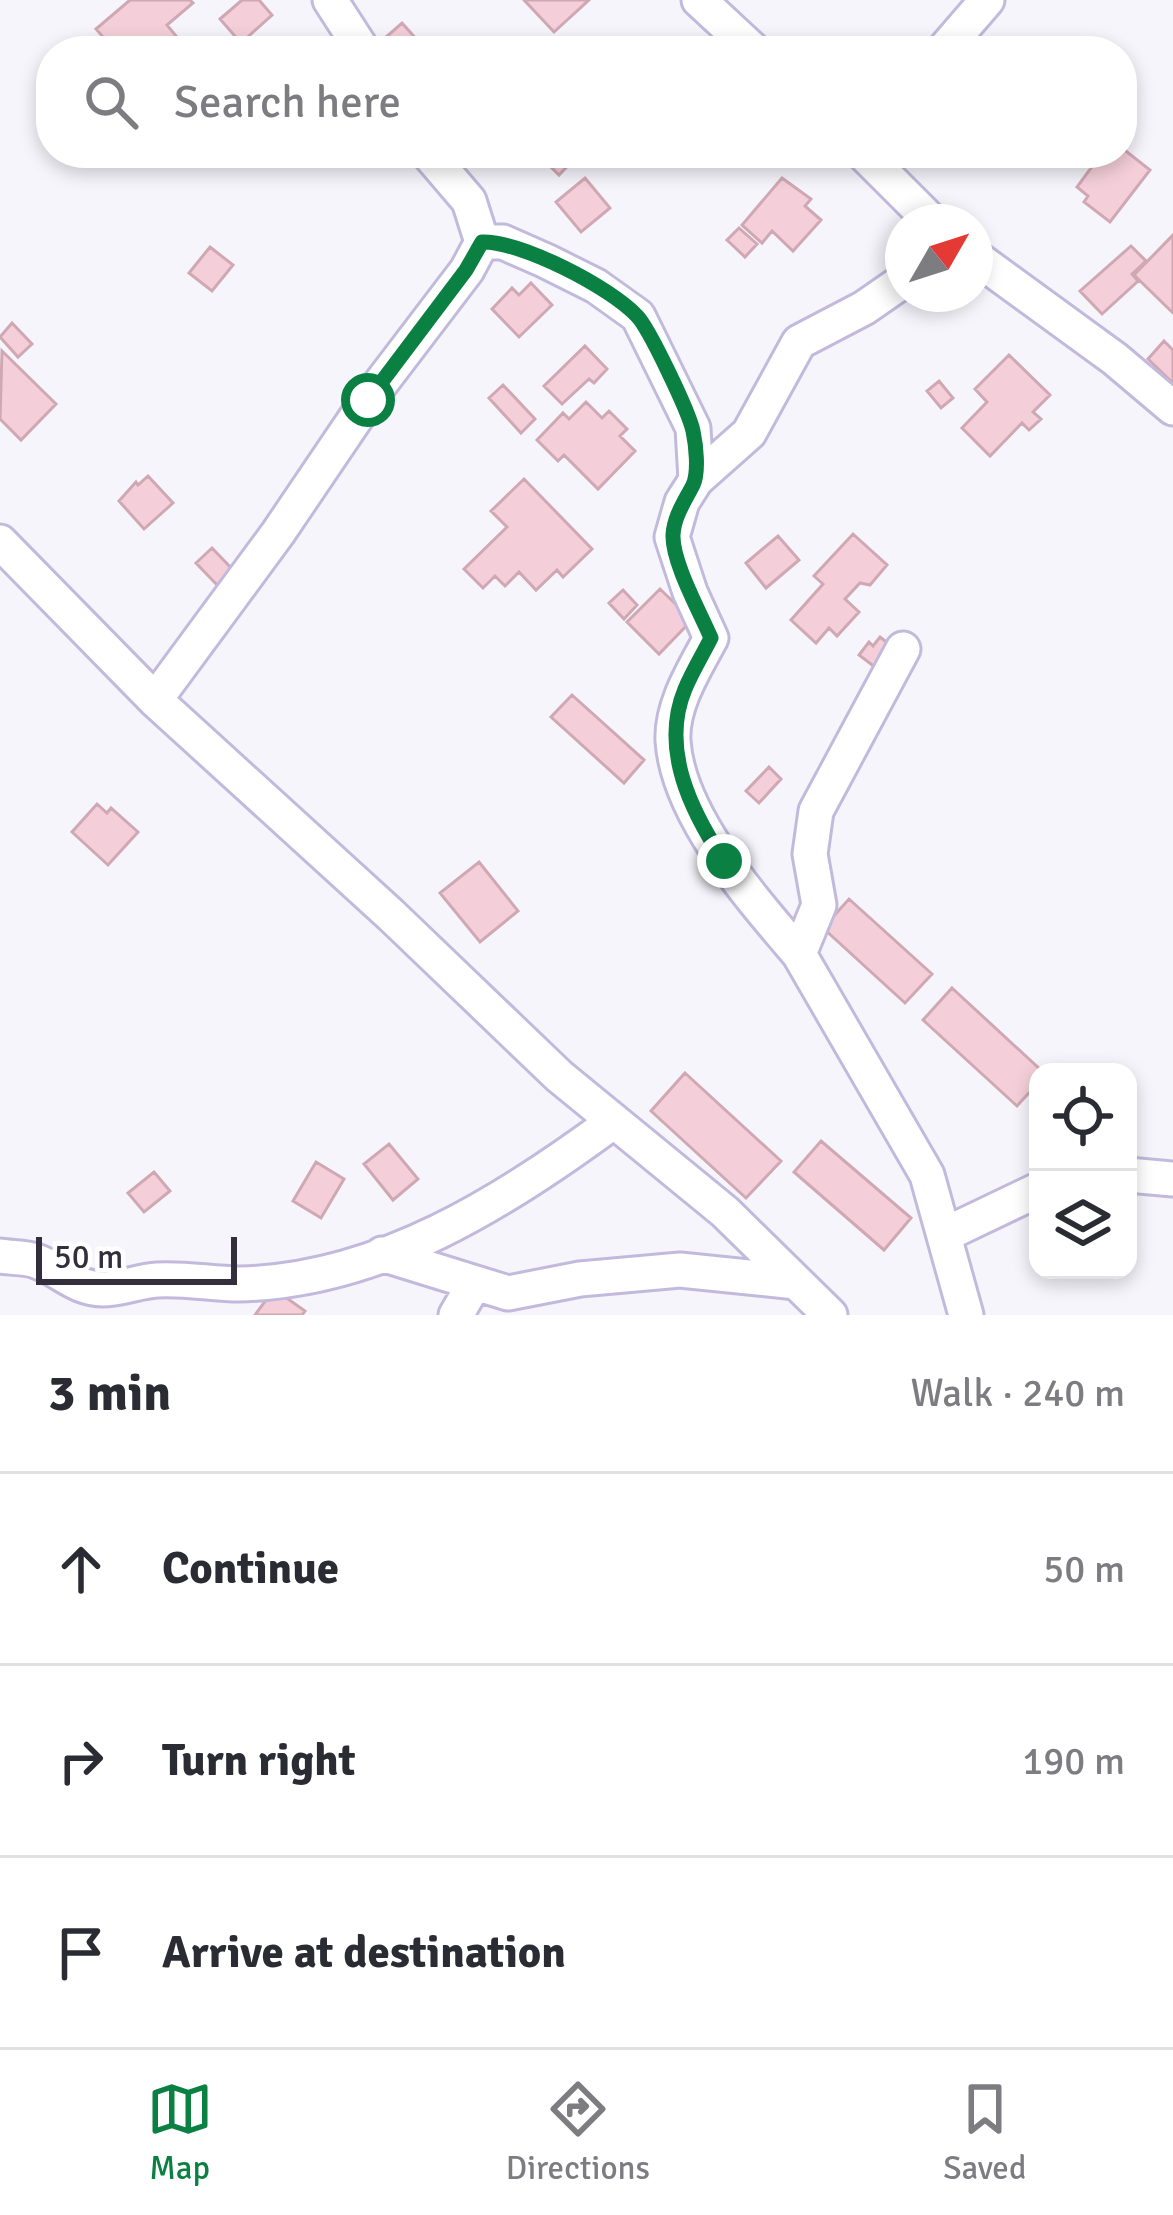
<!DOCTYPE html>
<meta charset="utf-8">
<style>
:root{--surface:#fff;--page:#f2f2f3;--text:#2b2b33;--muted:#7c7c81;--line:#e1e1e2;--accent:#0b8043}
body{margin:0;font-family:Signika,sans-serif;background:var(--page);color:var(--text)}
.controls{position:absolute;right:36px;bottom:36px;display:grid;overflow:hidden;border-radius:24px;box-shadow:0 6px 18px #0003}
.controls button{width:108px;height:108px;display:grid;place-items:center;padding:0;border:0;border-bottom:3px solid var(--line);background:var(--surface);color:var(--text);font:60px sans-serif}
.compass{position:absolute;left:885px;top:204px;width:108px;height:108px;border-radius:50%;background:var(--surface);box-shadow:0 6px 18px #0003;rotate:51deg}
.scale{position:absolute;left:36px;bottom:30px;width:201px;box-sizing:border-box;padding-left:12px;border:6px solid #322e3c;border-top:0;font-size:33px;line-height:42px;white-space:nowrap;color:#322e3c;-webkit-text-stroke:9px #fff;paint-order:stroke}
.stop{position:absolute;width:36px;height:36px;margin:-27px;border:9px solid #0b8043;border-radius:50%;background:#fff}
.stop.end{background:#0b8043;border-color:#fff;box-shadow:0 3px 12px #0008}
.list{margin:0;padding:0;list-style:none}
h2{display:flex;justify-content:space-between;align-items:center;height:156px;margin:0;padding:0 48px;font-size:51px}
h2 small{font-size:39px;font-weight:400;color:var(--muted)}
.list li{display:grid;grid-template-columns:78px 1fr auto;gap:36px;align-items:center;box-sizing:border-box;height:192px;padding:0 48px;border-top:3px solid var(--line)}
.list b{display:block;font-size:45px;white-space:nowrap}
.list em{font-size:39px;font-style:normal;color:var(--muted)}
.icon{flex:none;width:66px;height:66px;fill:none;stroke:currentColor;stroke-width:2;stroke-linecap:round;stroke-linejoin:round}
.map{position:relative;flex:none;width:1173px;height:1315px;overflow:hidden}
.search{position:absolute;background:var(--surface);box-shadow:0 6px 18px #0003;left:36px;right:36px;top:36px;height:132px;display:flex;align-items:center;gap:30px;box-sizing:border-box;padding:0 42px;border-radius:48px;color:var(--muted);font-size:45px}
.sheet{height:732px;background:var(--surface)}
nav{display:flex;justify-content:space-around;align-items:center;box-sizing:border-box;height:168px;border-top:3px solid var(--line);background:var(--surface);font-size:33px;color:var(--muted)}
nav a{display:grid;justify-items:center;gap:6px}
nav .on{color:var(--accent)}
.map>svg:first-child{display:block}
.building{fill:#f4cfd9;stroke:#d0a8b4;stroke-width:3}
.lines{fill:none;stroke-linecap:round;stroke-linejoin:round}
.street-casing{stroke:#c2badd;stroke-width:39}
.street{stroke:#fff;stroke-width:33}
.route{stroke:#0b8043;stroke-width:15}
</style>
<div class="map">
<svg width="1173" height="1315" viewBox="0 0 1173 1315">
<rect width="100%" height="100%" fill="#f6f5fc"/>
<!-- building -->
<path class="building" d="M130,0H190L193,3L167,25L185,47L180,51H115L96,29Z
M242,0H259L272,15L241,43L220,19Z
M524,0H589L554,32Z
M402,23L427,51H382L377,45Z
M1122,148L1150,170L1110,222L1084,202L1088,196L1077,187L1091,168L1083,162L1090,153H1122Z
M537,153H580L559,175Z
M585,178L610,208L581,232L556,202Z
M782,178L811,199L805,206L821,220L793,251L772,231L762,243L742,225Z
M739,228L757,244L745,257L727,240Z
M1173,235V313L1134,275Z
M1131,246L1146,261L1132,274L1138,281L1102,314L1080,291Z
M210,247L233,265L212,291L189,273Z
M531,283L552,305L519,337L492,309L512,288L519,295Z
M12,323L32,344L18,357L0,337Z
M1164,341L1173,350V383L1148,359Z
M585,346L607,369L594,383L589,379L562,404L544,386Z
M2,351L56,404L21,440L0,419Z
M1009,355L1050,395L1033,412L1041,419L1029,430L1022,423L990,456L962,428L987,402L975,389Z
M939,381L953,398L941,408L927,391Z
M503,385L535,419L521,433L489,398Z
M586,402L602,418L609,411L627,429L620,436L635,451L598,489L564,455L558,461L537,440L563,413L569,419Z
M148,476L173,503L144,529L119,501L136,482L138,485Z
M524,479L592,549L563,577L557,570L536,590L519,572L505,586L495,576L483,588L464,569L507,527L491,511Z
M853,534L887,565L870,585L860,583L845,599L859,612L837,636L829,628L816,643L791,620L823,584L814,576Z
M778,536L799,560L766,588L746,563Z
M212,548L235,572L219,587L196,563Z
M660,589L692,620L659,654L627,622Z
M623,590L637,605L624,619L609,603Z
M880,637L893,647L876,668L859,655L869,642L873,646Z
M572,695L644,760L624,783L551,717Z
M769,767L781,779L759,803L746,791Z
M97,804L107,813L111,808L138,832L108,865L72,832Z
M479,862L518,911L480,942L440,893Z
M849,899L932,974L905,1003L823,928Z
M952,988L1043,1072H1038V1083L1017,1106L923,1020Z
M685,1073L781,1161L746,1198L651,1111Z
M821,1141L911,1218L884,1250L794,1172Z
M389,1144L418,1179L393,1200L364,1164Z
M316,1162L344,1179L321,1218L293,1201Z
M154,1172L170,1191L144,1212L128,1193Z
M274,1289L305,1311L302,1315H255Z"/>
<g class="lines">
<!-- street casing -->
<g class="street-casing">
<path id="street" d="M330,0L363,51
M699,0L754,51
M943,51L987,0
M863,153L932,222
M482,242H503L546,261L596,286L638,316L693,428L696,480
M975,257L1115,359L1173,408
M0,542L155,700L391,915L559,1076L725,1212L830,1315
M903,649L816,811L810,854L819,905L799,954L927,1175L966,1315
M155,700L278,533L368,400L467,270L482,242L469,201L428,153
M799,954C753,900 678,816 673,741C671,705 695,668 711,638L690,592L672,537L682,502L696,480L749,433L799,342L864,308L903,281
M1128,1175L1173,1179
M946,1234L1038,1190
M382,1254L508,1293L580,1279L680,1270L796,1282
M0,1256C11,1258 26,1257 36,1261C61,1270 76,1289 103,1289C121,1289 139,1281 157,1280C185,1278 212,1284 240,1284C380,1281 506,1201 614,1121
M456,1315L474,1284"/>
</g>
<!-- street -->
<use href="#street" class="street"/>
</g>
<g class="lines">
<!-- route -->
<path class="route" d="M368,400L466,270L482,242C521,241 610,287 637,316C649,328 689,412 693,431C696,445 699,472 693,485C685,501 674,516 673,535C672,562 700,612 711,638C703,654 692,672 685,689C660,749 691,811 724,861"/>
</g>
</svg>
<div class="controls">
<button><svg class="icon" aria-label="locate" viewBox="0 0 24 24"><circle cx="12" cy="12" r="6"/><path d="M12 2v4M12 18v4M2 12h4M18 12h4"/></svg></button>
<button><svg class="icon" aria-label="layers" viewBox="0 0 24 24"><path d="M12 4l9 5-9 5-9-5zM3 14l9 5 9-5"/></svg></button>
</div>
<svg class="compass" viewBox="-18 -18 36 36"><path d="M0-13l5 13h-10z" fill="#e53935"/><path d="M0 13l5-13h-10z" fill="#7c7c81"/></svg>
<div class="scale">50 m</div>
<div class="stop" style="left:368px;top:400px"></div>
<div class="stop end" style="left:724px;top:861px"></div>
<div class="search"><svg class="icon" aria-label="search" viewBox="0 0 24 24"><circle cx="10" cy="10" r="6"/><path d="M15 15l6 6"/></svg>Search here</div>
</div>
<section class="sheet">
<h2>3 min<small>Walk · 240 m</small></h2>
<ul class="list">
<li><svg class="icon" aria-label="ahead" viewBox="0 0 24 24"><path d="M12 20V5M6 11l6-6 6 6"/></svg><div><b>Continue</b></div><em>50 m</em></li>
<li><svg class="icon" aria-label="right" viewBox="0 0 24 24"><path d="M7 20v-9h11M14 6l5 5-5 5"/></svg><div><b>Turn right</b></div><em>190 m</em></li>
<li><svg class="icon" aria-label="arrive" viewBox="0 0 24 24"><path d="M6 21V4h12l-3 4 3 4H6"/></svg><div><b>Arrive at destination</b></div></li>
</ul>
</section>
<nav>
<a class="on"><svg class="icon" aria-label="map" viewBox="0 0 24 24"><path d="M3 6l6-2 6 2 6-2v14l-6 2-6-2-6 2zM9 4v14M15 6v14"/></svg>Map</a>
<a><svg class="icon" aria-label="directions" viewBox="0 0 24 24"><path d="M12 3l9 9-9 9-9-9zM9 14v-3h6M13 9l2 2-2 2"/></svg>Directions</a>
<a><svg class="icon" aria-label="saved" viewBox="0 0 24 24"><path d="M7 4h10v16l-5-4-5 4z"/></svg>Saved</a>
</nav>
